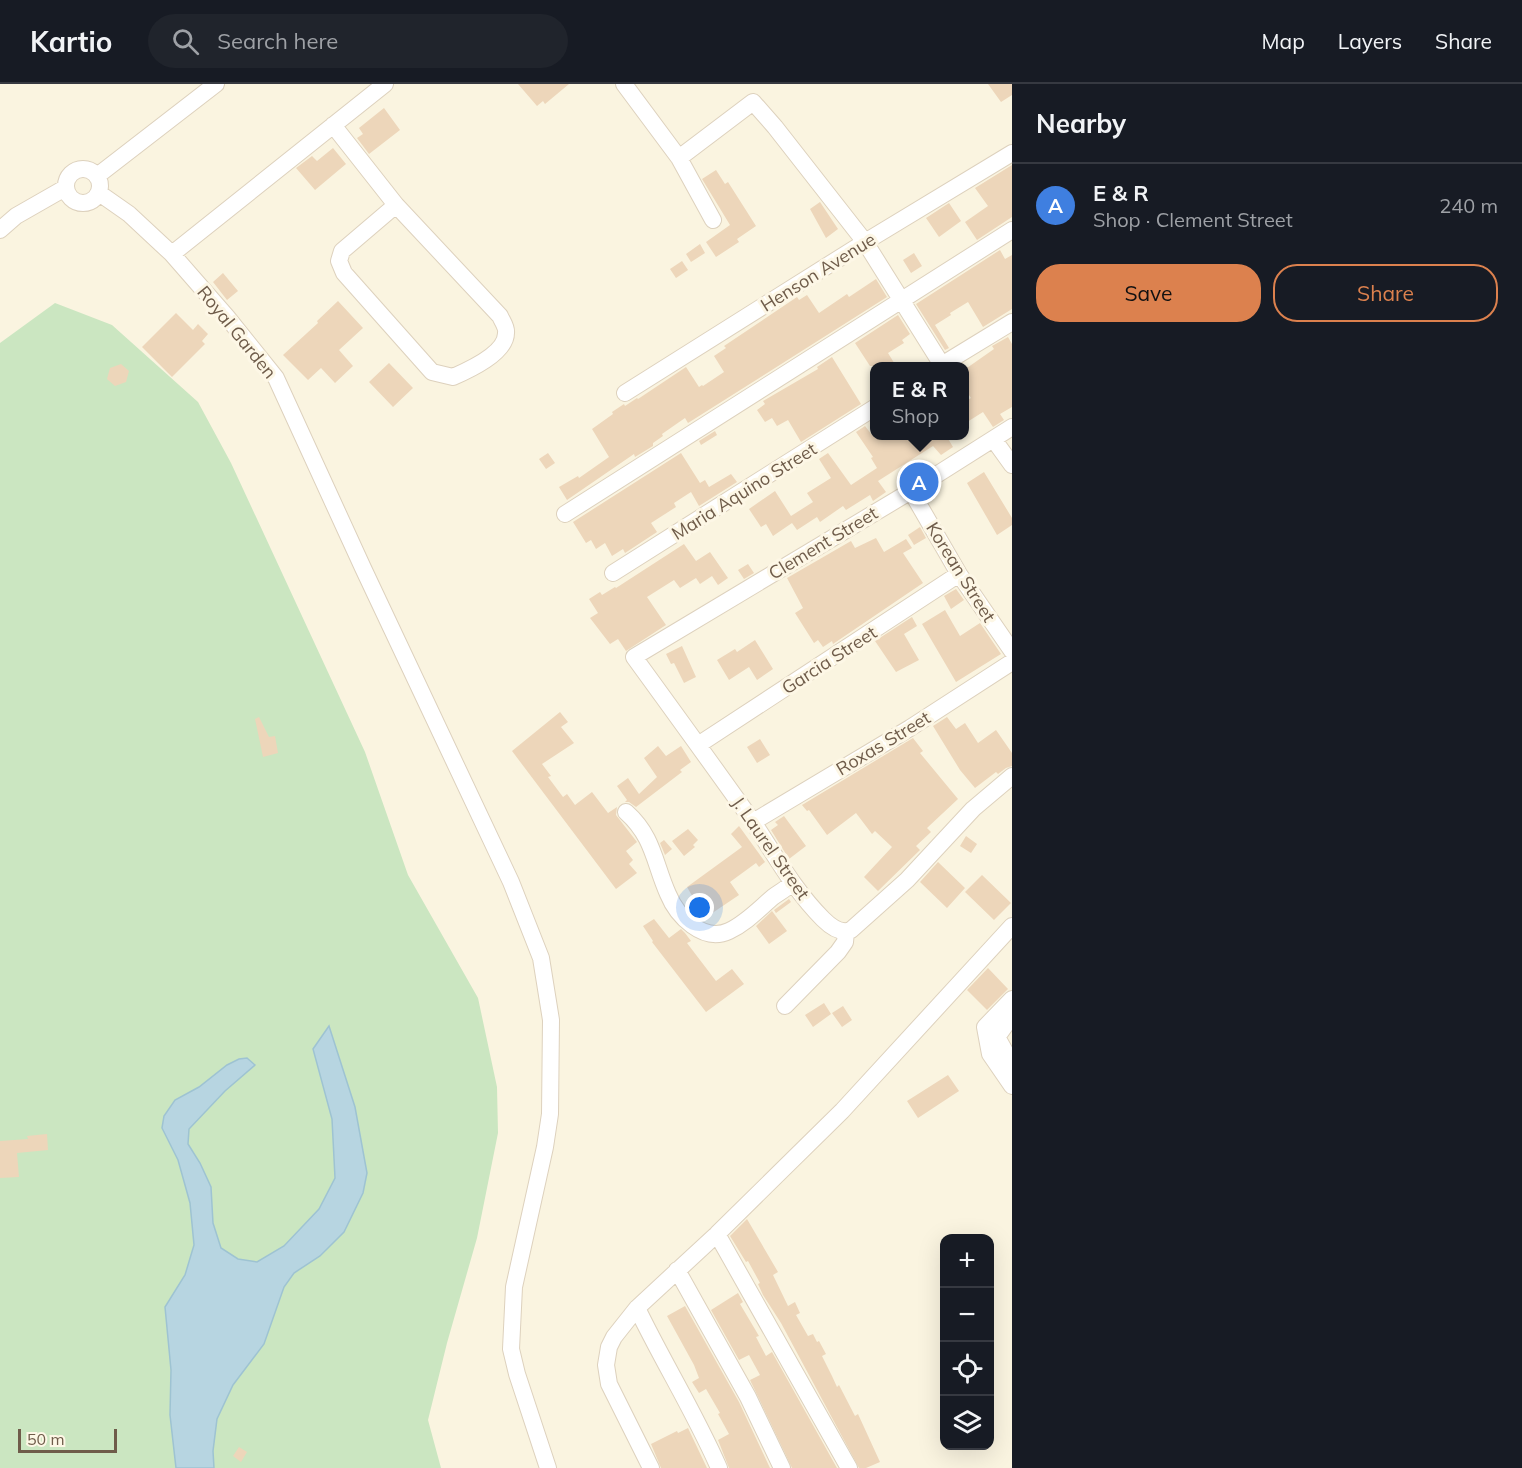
<!DOCTYPE html>
<meta charset="utf-8">
<style>
:root{--surface:#171b24;--page:#20242c;--text:#f1f3f6;--muted:#9ea1a6;--line:#363941;--accent:#dc814e}
body{margin:0;font-family:Mulish,sans-serif;background:var(--page);color:var(--text)}
.controls{position:absolute;right:18px;bottom:18px;display:grid;overflow:hidden;border-radius:12px;box-shadow:0 6px 24px #0002}
.controls button{width:54px;height:54px;display:grid;place-items:center;padding:0;border:0;border-bottom:2px solid var(--line);background:var(--surface);color:var(--text);font:30px sans-serif}
.scale{position:absolute;left:18px;bottom:15px;width:99px;box-sizing:border-box;padding-left:6px;border:3px solid #6f5c4a;border-top:0;font-size:16px;line-height:21px;white-space:nowrap;color:#6f5c4a;-webkit-text-stroke:4px #fdf7e6;paint-order:stroke}
.you{position:absolute;left:700px;top:824px;width:21px;height:21px;margin:-15px;border:4px solid #fff;border-radius:50%;background:#1a73e8;box-shadow:0 0 0 9px #1a73e833}
.badge{display:grid;place-items:center;width:39px;height:39px;border-radius:50%;background:var(--accent);color:#fff;font-size:20px;font-weight:700}
.pin{position:absolute;translate:-50% -50%;border:3px solid #fff;box-shadow:0 2px 6px #0006}
.popup{position:absolute;left:870px;top:278px;width:99px;height:78px;box-sizing:border-box;display:grid;place-content:center;border-radius:12px;background:var(--surface);filter:drop-shadow(0 2px 4px #0005);font-size:20px;white-space:nowrap;color:var(--muted)}
.popup b{font-size:22px;color:var(--text)}
.popup::after{content:'';position:absolute;left:50%;top:100%;margin-left:-12px;border:12px solid transparent;border-top-color:var(--surface)}
.list{margin:0;padding:0;list-style:none}
h2{display:flex;justify-content:space-between;align-items:center;height:78px;margin:0;padding:0 24px;font-size:26px}
h2 small{font-size:20px;font-weight:400;color:var(--muted)}
.list li{display:grid;grid-template-columns:39px 1fr auto;gap:18px;align-items:center;box-sizing:border-box;height:84px;padding:0 24px;border-top:2px solid var(--line)}
.list b{display:block;font-size:22px;white-space:nowrap}
.list p{margin:0;font-size:20px;white-space:nowrap;color:var(--muted)}
.list em{font-size:20px;font-style:normal;color:var(--muted)}
.actions{display:flex;gap:12px;padding:18px 24px}
.actions a{flex:1;padding:14px 0;border:2px solid var(--accent);border-radius:24px;text-align:center;font-size:21px;color:var(--accent)}
.actions .main{background:var(--accent);color:#111}
.icon{flex:none;width:33px;height:33px;fill:none;stroke:currentColor;stroke-width:2;stroke-linecap:round;stroke-linejoin:round}
.map{position:relative;flex:none;width:1012px;height:1384px;overflow:hidden}
header{display:flex;align-items:center;gap:36px;box-sizing:border-box;height:84px;padding:0 30px;background:var(--surface);border-bottom:2px solid var(--line)}
header strong{font-size:28px}
nav{display:flex;gap:33px;margin-inline-start:auto;font-size:21px}
.search{width:420px;height:54px;background:var(--page);display:flex;align-items:center;gap:15px;box-sizing:border-box;padding:0 21px;border-radius:33px;color:var(--muted);font-size:22px}
main{display:flex}
aside{flex:1;background:var(--surface)}
.map>svg:first-child{display:block}
.green{fill:#cbe6c1}
.water{fill:#b7d5e1;stroke:#9ec3d2;stroke-width:1.5}
.building{fill:#edd6ba}
.lines{fill:none;stroke-linecap:round;stroke-linejoin:round}
.minor-casing{stroke:#ddd1bd;stroke-width:18}
.minor{stroke:#fff;stroke-width:16}
.labels{text-anchor:middle;dominant-baseline:central;stroke-width:6;stroke-linejoin:round;paint-order:stroke}
.street-label{font-size:18px;fill:#6f5c4a;stroke:#fdf7e6}
</style>
<header>
<strong>Kartio</strong>
<div class="search"><svg class="icon" aria-label="search" viewBox="0 0 24 24"><circle cx="10" cy="10" r="6"/><path d="M15 15l6 6"/></svg>Search here</div>
<nav><a>Map</a><a>Layers</a><a>Share</a></nav>
</header>
<main>
<div class="map">
<svg width="1012" height="1384" viewBox="0 0 1012 1384">
<rect width="100%" height="100%" fill="#faf4e0"/>
<!-- green -->
<path class="green" d="M55,219L112,241L198,318L231,379L365,668L408,791L478,914L497,1003L498,1049L477,1154L447,1259L428,1336L441,1384H0V259Z"/>
<!-- water -->
<path class="water" d="M329,942L355,1023L367,1089L363,1109L344,1148L320,1172L294,1189L284,1203L264,1260L233,1301L217,1335L213,1367L214,1384H176L170,1331L171,1286L165,1223L185,1191L194,1161L190,1119L178,1076L162,1044L164,1032L175,1016L199,1003L227,981L239,975L247,974L255,981L225,1007L189,1045L188,1060L200,1079L211,1103L213,1139L221,1164L238,1175L257,1178L284,1162L319,1125L335,1094L332,1035L313,965Z"/>
<!-- building -->
<path class="building" d="M518,0H569L545,20L543,17L537,22Z
M988,0H1012V11L1001,18Z
M384,24L400,46L369,70L357,54L363,50L359,44Z
M333,64L346,80L315,106L296,84L312,72L317,77Z
M1012,81V133L977,156L965,138L988,122L975,104Z
M716,86L725,100L728,98L756,142L737,155L739,158L716,173L706,158L730,141L702,95Z
M820,118L838,145L826,154L810,125Z
M949,119L961,137L939,153L926,134Z
M700,160L705,169L691,178L686,170Z
M1000,166L1005,175L1012,171V225L983,243L968,218L950,229L951,231L935,241L949,264L945,266L916,220Z
M914,169L922,182L911,189L903,176Z
M682,177L688,186L676,194L670,185Z
M223,189L238,207L227,216L213,198Z
M876,195L887,213L688,339L685,334L662,350L663,352L653,359V362L635,373L634,370L567,416L559,403L578,392L579,394L609,373L592,345L613,330L612,328L624,320L625,322L637,314L638,315L686,283L699,303L702,301L703,302L724,288L714,272L726,264L724,262L797,213L799,216L807,211L819,229L847,210L849,213Z
M338,217L363,244L339,266L353,282L335,299L321,284L308,296L283,271L318,239L317,237Z
M176,229L193,246L198,240L208,250L202,257L205,260L172,293L142,263Z
M898,231L910,250L902,256L904,259L888,269L896,282H870L855,259Z
M1008,253L1012,260V323L1000,330L1004,336L993,343L983,328L964,340V318L971,314L964,304V286L994,265L992,262Z
M832,273L861,320L801,358L788,336L777,342L772,334L765,338L757,326L765,320L763,317L818,285L817,283Z
M389,279L413,304L393,323L369,298Z
M121,280L129,287L126,298L115,302L107,295L110,284Z
M865,342L872,351H949L947,353L953,363L941,371L933,362L878,397L886,408L873,417L870,411L846,426L843,422L820,438L817,433L797,446L792,439L773,452L766,440L761,443L749,425L775,407L791,432L813,418L807,409L831,394L819,375L828,369L851,401L877,384L871,374L873,373L856,348Z
M715,347L717,351L701,361L699,357Z
M548,369L555,379L546,385L539,375Z
M681,369L700,399L705,396L709,403L731,390L737,398L699,422L691,408L674,419L676,423L651,439L657,448L625,469L623,465L612,472L605,459L596,465L591,456L586,459L573,438Z
M984,388L1012,434V441L997,451L967,399Z
M920,443L926,454L914,461L908,451Z
M876,454L884,468L906,455L912,464L903,469L923,499L833,560L832,557L823,563L818,556L814,559L795,529L803,524L787,494L851,457L855,464Z
M684,460L696,477L710,468L728,494L718,501L712,492L700,500L696,494L680,504L674,496L647,513L666,541L626,567L618,555L610,560L590,534L598,529L589,515L600,508L602,511L615,503L616,504Z
M748,480L754,489L744,495L738,486Z
M956,505L964,516L951,525L944,512Z
M945,526L960,552L980,539L1001,570L956,598L922,540Z
M912,533L917,542L904,550L919,576L896,588L875,557Z
M755,556L773,585L757,596L749,583L729,596L717,576L735,565L737,568Z
M682,562L696,593L684,599L674,579L671,580L666,570Z
M560,628L568,638L561,643L574,659L542,680L551,692L548,693L563,713L567,710L575,721L592,708L608,729L617,723L616,731L637,758L626,767L633,776L629,780L637,789L616,805L512,667Z
M259,633L269,653L275,652L278,669L263,673L255,635Z
M947,633L956,645L965,639L978,659L996,646L1012,669V682L1006,684L998,690L996,688L975,704L960,686L933,642Z
M913,654L923,667L920,669L958,715L927,744L931,748L916,762L920,766L878,807L864,793L892,763L875,747L872,750L856,729L827,751L809,726L807,727L802,721Z
M760,655L770,671L757,679L747,663Z
M658,662L666,672L681,662L691,678L680,686L682,688L636,723L629,718H625L627,716L617,702L628,694L639,710L657,693L644,674Z
M784,732L806,762L789,775L771,746L778,741L775,738Z
M739,742L765,778L759,783L756,779L730,798L739,811L705,834L687,803L742,763L731,750Z
M688,745L698,756L693,761L695,763L684,772L672,757Z
M966,752L977,760L971,769L960,762Z
M664,756L672,765L665,771L660,759Z
M938,778L965,804L947,824L920,798Z
M982,791L1011,819L994,836L965,808Z
M789,815L791,818L776,829L774,826Z
M772,827L787,847L769,860L756,842Z
M654,835L669,854L681,845L685,849L691,857L687,859L716,897L732,885L744,900L706,928L652,858L653,857L643,842Z
M988,884L1008,905L987,926L967,906Z
M824,919L831,930L813,943L805,931Z
M843,922L852,936L842,943L832,929Z
M948,991L959,1007L918,1034L907,1017Z
M47,1050L48,1066L17,1069L19,1093L0,1094V1057L28,1055L27,1052Z
M747,1135L778,1188L773,1191L788,1222L795,1218L800,1229L796,1231L808,1252L813,1250L817,1258L819,1257L826,1270L822,1272L832,1292L837,1303L839,1301L855,1332L858,1330L880,1378L866,1384H859L781,1239L763,1211L758,1200L760,1199L748,1177L746,1178L730,1152Z
M738,1209L743,1218L740,1220L759,1252L756,1253L766,1272L772,1268L837,1384H792L750,1296L760,1291L749,1271L739,1276L711,1226Z
M685,1222L739,1318L770,1384H729L718,1356L729,1350L718,1330L720,1329L706,1305L699,1309L692,1298L699,1294L694,1281L667,1232Z
M688,1344L707,1384H661L651,1360L677,1347L678,1349Z
M239,1363L247,1368L241,1378L233,1372Z"/>
<g class="lines">
<!-- minor casing -->
<g class="minor-casing">
<path id="minor" d="M624,0L679,74
M333,41L396,121L500,232C502,237 507,243 506,249C506,269 469,286 453,293L432,288L344,189L339,177L342,167L396,121
M66 102a17 17 0 1 1 34 0a17 17 0 1 1-34 0Z
M97,92L216,0
M99,109L129,130L172,170L227,233L276,294L363,484L511,798L541,874L551,936L550,1030L545,1063L514,1203L511,1265L517,1290L548,1384
M713,136L679,74L753,18L775,43L865,158L942,281
M0,146L16,132L65,104
M172,170L385,0
M940,282L1012,238
M625,309L865,158L1012,69
M1012,343L911,407L634,573C674,628 714,683 753,738C775,771 794,806 823,835C830,842 841,850 851,846L907,796L973,725L1012,692
M994,356L1012,381
M911,407L959,490L1012,567
M565,430L1012,146
M613,489L874,324
M698,661L959,490
M626,728C654,753 654,779 668,810C677,832 703,859 729,847C746,839 759,825 773,813C780,808 786,805 792,799
M753,738L910,644L1012,578
M1012,915L985,943L990,970L1012,1002
M785,922L838,868L845,858L846,848
M1012,932L997,953L1012,980
M717,1150L849,1384
M677,1186L748,1313L782,1384
M637,1224C663,1278 695,1329 719,1384
M651,1384L609,1300L606,1281L609,1263L614,1253L637,1224L717,1150L842,1027L1012,842"/>
</g>
<!-- minor -->
<use href="#minor" class="minor"/>
</g>
<g class="labels">
<!-- street labels -->
<g class="street-label">
<text transform="translate(818 188) rotate(-32)">Henson Avenue</text>
<text transform="translate(237 248) rotate(51)">Royal Garden</text>
<text transform="translate(744 407) rotate(-32)">Maria Aquino Street</text>
<text transform="translate(823 459) rotate(-31)">Clement Street</text>
<text transform="translate(961 488) rotate(58)">Korean Street</text>
<text transform="translate(829 576) rotate(-33)">Garcia Street</text>
<text transform="translate(883 659) rotate(-31)">Roxas Street</text>
<text transform="translate(771 764) rotate(55)">J. Laurel Street</text>
</g>
</g>
</svg>
<div class="controls">
<button>+</button>
<button>−</button>
<button><svg class="icon" aria-label="locate" viewBox="0 0 24 24"><circle cx="12" cy="12" r="6"/><path d="M12 2v4M12 18v4M2 12h4M18 12h4"/></svg></button>
<button><svg class="icon" aria-label="layers" viewBox="0 0 24 24"><path d="M12 4l9 5-9 5-9-5zM3 14l9 5 9-5"/></svg></button>
</div>
<div class="scale">50 m</div>
<div class="you"></div>
<div class="pin badge" style="left:919px;top:398px;background:#3f7fe0">A</div>
<div class="popup"><b>E &amp; R</b>Shop</div>
</div>
<aside>
<h2>Nearby<small></small></h2>
<ul class="list">
<li><span class="badge" style="background:#3f7fe0">A</span><div><b>E &amp; R</b><p>Shop · Clement Street</p></div><em>240 m</em></li>
</ul>
<div class="actions"><a class="main">Save</a><a>Share</a></div>
</aside>
</main>
